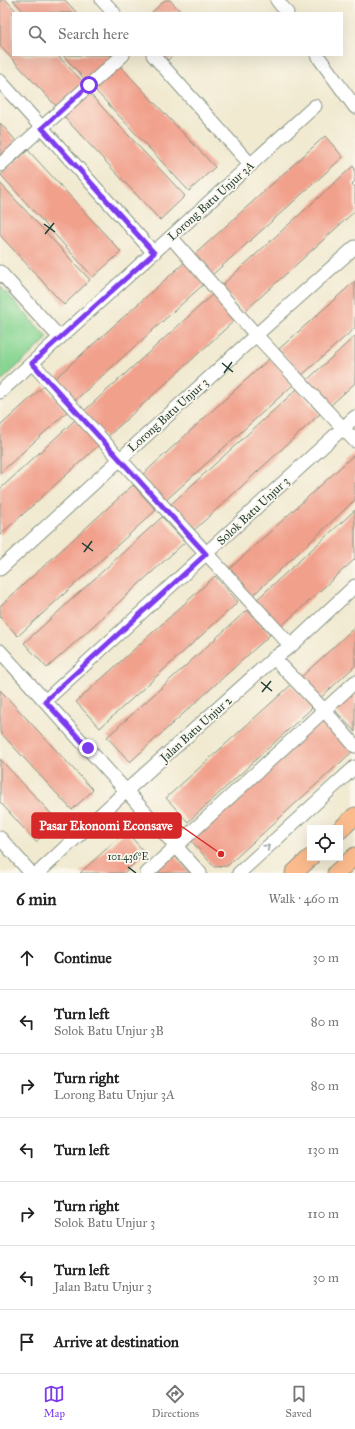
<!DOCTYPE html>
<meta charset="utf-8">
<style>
:root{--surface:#fff;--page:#f6f6f6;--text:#222;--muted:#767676;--line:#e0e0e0;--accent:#7c3aed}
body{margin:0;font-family:"IM FELL Great Primer",serif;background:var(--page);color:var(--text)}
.controls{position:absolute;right:12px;bottom:12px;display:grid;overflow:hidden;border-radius:0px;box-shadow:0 4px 16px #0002}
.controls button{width:36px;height:36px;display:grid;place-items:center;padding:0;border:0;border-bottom:1px solid var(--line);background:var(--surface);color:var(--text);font:20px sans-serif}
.stop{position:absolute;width:12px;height:12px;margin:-9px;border:3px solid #7c3aed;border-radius:50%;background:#fff}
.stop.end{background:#7c3aed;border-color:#fff;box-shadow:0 1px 4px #0008}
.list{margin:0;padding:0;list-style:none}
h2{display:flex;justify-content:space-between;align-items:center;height:52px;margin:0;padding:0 16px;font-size:17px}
h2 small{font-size:13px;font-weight:400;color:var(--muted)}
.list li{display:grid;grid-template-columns:26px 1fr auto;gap:12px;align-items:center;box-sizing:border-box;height:64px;padding:0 16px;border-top:1px solid var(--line)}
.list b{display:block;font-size:15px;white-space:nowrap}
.list p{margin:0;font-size:13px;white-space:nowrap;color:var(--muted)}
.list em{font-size:13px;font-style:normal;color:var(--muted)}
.icon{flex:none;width:22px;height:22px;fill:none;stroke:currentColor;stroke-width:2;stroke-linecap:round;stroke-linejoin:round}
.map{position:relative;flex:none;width:355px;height:873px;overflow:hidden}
.search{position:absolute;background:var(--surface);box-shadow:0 4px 16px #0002;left:12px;right:12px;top:12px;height:44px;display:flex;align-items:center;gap:10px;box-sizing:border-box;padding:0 14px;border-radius:0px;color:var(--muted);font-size:15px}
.sheet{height:500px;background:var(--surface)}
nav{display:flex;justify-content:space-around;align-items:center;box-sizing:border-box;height:56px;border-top:1px solid var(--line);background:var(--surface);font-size:11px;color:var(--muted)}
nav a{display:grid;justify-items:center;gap:2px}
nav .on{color:var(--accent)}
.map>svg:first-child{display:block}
.green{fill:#88d593;stroke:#548964}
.building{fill:#f1a08c}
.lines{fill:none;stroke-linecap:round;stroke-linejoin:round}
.minor-casing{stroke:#889482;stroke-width:15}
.major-casing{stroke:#889482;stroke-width:19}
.minor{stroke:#fff;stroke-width:13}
.major{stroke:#fbbb8d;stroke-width:17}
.oneway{stroke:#8f9e9a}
.route{stroke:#7c3aed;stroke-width:5}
.ticks{fill:none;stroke:#1f3d34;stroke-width:1.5}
.labels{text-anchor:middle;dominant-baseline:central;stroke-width:3.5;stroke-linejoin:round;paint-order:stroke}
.street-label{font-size:12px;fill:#1f3d34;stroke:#fbf7ec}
.ticks-label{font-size:10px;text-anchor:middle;fill:#1f3d34;stroke:#fbf7ec;stroke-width:3.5;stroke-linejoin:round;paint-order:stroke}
.leader{fill:none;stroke:#d62828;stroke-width:1.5}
.callout-dot{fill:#d62828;stroke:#fbf7ec;stroke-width:1.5}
.callout{fill:#d62828;stroke:#d62828;stroke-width:1.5}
.callout-label{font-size:13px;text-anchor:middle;font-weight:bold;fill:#fff}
</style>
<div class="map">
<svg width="355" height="873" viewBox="0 0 355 873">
<rect width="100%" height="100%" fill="#fbf7ec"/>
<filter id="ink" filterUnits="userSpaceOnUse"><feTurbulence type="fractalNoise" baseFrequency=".025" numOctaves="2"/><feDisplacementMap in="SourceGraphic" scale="8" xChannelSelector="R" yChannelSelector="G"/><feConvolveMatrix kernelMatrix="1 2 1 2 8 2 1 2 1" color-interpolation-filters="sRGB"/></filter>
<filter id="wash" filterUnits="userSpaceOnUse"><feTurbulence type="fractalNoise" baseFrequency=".012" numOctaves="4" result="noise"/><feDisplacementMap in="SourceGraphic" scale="16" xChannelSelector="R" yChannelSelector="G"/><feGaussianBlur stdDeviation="0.9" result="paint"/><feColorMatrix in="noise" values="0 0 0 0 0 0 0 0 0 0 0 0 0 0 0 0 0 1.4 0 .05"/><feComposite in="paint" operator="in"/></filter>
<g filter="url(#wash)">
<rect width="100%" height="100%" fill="#f1ead1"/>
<!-- green -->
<path class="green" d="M0,286L48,338L0,382Z"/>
<g id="blocks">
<!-- building -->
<path class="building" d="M0,0H6L18,13H13V55H57L84,83L58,108L0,46Z
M13,0H65L77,13H25Z
M165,0H170L181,12L151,13Z
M63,55H114L86,81Z
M163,55H173L168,60Z
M120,66L215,167L189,191L95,90Z
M89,93L185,196L160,220L64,117Z
M0,123L18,143L0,160Z
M325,136L343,157L211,276L193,256Z
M28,150L121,252L93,277L1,175Z
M353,166L355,169V181L352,184L355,187V211L244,312L221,286Z
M0,183L90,280L64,305L0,235Z
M185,262L204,284L72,403L52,381Z
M355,281V328L302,375L279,349Z
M212,295L235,320L106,438L83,412Z
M355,336V383L330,406L306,381Z
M270,358L294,384L164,502L141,476Z
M44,386L67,412L0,473V426Z
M297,389L320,414L192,532L169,506Z
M75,420L99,445L0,535V489Z
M355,454V500L251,597L227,571Z
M133,485L156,510L18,636L0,617V606Z
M355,510V559L278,629L254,602Z
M162,517L185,542L47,668L24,643Z
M215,576L238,602L100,728L76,702Z
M247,610L270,635L130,762L107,737Z
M355,627V666L318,700L299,679Z
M291,685L312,708L188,822L166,798Z
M355,688V732L333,708Z
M0,690L93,790L72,810L0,732Z
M322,717L353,751L227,866L214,867L189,838Z
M0,759L58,821L36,842L0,802Z
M126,831L145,853L124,873H80Z
M172,853L190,873H151Z"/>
</g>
</g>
<g filter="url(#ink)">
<use href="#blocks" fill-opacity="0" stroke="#889482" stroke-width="1"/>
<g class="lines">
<!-- minor casing -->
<g class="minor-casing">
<path id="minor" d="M102,0L114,13
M277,0L287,13
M153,55L251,165
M317,55L355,107
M0,81L154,253
M0,165L123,55
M171,237L256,335L355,441
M0,272L60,338
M32,363L291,646
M0,392L315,106
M0,569L256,335L355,247
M0,651L200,873
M274,658L324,710L355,746
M45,701L355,417
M0,838L31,873
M38,873L126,791L274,658L291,646L355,586
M147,873L355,682
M239,873L355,767"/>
</g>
<!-- major casing -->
<g class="major-casing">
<path id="major" d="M340,830L355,816
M294,873L310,858
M336,873L355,856"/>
</g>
<!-- minor -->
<use href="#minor" class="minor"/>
<!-- major -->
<use href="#major" class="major"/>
</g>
<!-- one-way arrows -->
<defs><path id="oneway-chevron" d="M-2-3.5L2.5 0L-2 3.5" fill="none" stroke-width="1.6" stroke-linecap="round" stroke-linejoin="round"/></defs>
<use class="oneway" href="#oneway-chevron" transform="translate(267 847) rotate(-42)"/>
</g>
<g class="lines" filter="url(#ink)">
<!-- route -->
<path class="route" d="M88,748L45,701L206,554L32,363L154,253L42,128L89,85"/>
</g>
<!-- ticks -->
<path class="ticks" d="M44,224L55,232M45,234L54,223M222,363L233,372M224,373L232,362M82,543L93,551M84,552L92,541M261,682L272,691M262,692L271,681M128,867L136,873"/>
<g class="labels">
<!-- street labels -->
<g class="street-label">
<text transform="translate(211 201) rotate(-42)">Lorong Batu Unjur 3A</text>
<text transform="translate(168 415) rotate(-42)">Lorong Batu Unjur 3</text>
<text transform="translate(253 511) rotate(-43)">Solok Batu Unjur 3</text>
<text transform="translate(196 729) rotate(-42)">Jalan Batu Unjur 2</text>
</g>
</g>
<g class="ticks-label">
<text x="128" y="860">101.436°E</text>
</g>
<!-- callouts -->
<path class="leader" d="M221 854L181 826"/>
<circle class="callout-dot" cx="221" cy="854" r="4"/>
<rect class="callout" x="32" y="813" width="149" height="25" rx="4"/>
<g class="callout-label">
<text x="106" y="830">Pasar Ekonomi Econsave</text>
</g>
</svg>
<div class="controls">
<button><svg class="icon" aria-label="locate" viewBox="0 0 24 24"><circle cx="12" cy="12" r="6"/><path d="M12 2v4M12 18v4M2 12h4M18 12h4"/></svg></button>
</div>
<div class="stop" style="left:89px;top:85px"></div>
<div class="stop end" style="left:88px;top:748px"></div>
<div class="search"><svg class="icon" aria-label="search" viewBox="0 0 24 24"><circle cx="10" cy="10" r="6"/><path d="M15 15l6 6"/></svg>Search here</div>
</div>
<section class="sheet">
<h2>6 min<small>Walk · 460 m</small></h2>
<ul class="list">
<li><svg class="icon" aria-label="ahead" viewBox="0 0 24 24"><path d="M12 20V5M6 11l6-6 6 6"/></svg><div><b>Continue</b></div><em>30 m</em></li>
<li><svg class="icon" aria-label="left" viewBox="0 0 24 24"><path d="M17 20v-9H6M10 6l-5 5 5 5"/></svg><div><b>Turn left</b><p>Solok Batu Unjur 3B</p></div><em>80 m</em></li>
<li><svg class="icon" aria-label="right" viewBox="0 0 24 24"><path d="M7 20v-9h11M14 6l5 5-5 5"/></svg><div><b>Turn right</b><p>Lorong Batu Unjur 3A</p></div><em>80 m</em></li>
<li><svg class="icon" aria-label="left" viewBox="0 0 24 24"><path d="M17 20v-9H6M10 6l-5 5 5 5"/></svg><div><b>Turn left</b></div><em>130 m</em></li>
<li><svg class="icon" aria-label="right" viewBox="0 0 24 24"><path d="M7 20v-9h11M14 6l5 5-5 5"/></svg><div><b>Turn right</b><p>Solok Batu Unjur 3</p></div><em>110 m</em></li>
<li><svg class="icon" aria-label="left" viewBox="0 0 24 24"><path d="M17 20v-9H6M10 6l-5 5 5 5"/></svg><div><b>Turn left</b><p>Jalan Batu Unjur 3</p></div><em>30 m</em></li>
<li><svg class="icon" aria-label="arrive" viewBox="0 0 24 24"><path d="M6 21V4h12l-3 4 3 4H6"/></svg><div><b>Arrive at destination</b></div></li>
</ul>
</section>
<nav>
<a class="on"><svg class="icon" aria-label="map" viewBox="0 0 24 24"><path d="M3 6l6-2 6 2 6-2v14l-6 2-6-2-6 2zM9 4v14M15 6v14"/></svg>Map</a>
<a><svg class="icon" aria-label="directions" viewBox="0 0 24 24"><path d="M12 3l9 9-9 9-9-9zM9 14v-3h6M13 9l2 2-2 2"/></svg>Directions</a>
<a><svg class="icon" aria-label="saved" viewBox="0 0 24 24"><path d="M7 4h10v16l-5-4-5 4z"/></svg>Saved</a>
</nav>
